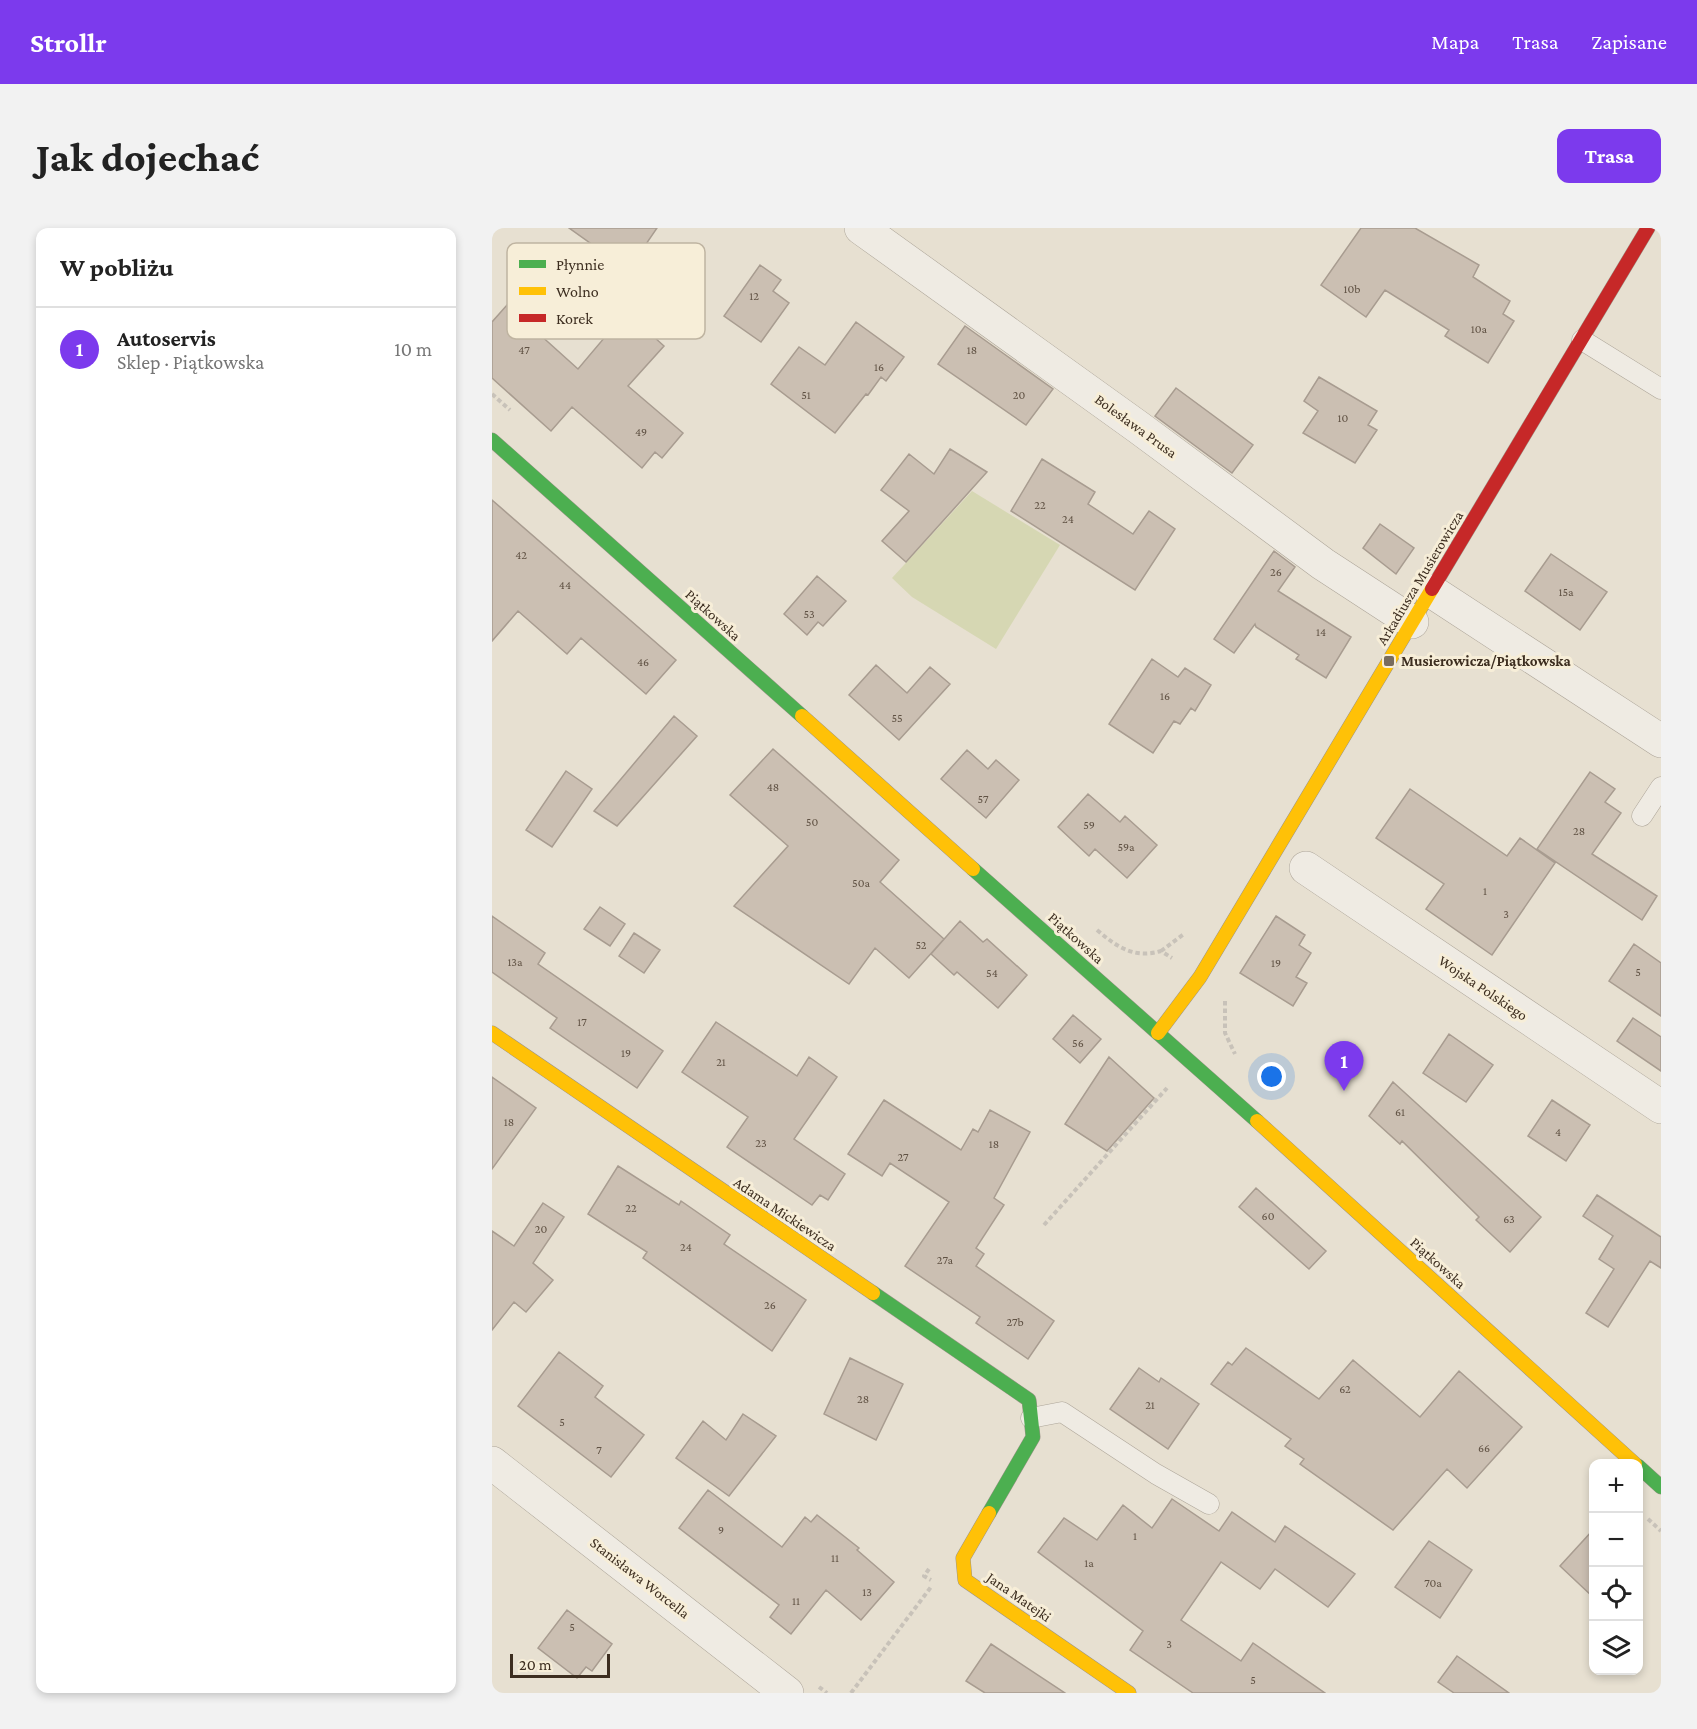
<!DOCTYPE html>
<html lang="pl">
<meta charset="utf-8">
<style>
:root{--surface:#fff;--page:#f2f2f2;--text:#222;--muted:#767676;--line:#e0e0e0;--accent:#7c3aed}
body{margin:0;font-family:"Crimson Pro",serif;background:var(--page);color:var(--text)}
.controls{position:absolute;right:18px;bottom:18px;display:grid;overflow:hidden;border-radius:12px;box-shadow:0 3px 9px #0003}
.controls button{width:54px;height:54px;display:grid;place-items:center;padding:0;border:0;border-bottom:2px solid var(--line);background:var(--surface);color:var(--text);font:30px sans-serif}
.scale{position:absolute;left:18px;bottom:15px;width:100px;box-sizing:border-box;padding-left:6px;border:3px solid #3d2e20;border-top:0;font-size:16px;line-height:21px;white-space:nowrap;color:#3d2e20;-webkit-text-stroke:4px #f7eed8;paint-order:stroke}
.you{position:absolute;left:780px;top:849px;width:21px;height:21px;margin:-15px;border:4px solid #fff;border-radius:50%;background:#1a73e8;box-shadow:0 0 0 9px #1a73e833}
.badge{display:grid;place-items:center;width:39px;height:39px;border-radius:50%;background:var(--accent);color:#fff;font-size:20px;font-weight:700}
.pin{position:absolute;translate:-50% -50px;filter:drop-shadow(0 2px 3px #0008)}
.pin::after{content:'';position:absolute;top:32px;width:21px;height:18px;background:inherit;clip-path:polygon(0 0,100% 0,50% 100%)}
.list{margin:0;padding:0;list-style:none}
h2{display:flex;justify-content:space-between;align-items:center;height:78px;margin:0;padding:0 24px;font-size:26px}
h2 small{font-size:20px;font-weight:400;color:var(--muted)}
.list li{display:grid;grid-template-columns:39px 1fr auto;gap:18px;align-items:center;box-sizing:border-box;height:84px;padding:0 24px;border-top:2px solid var(--line)}
.list b{display:block;font-size:22px;white-space:nowrap}
.list p{margin:0;font-size:20px;white-space:nowrap;color:var(--muted)}
.list em{font-size:20px;font-style:normal;color:var(--muted)}
.icon{flex:none;width:33px;height:33px;fill:none;stroke:currentColor;stroke-width:2;stroke-linecap:round;stroke-linejoin:round}
.map{position:relative;flex:none;width:1169px;height:1465px;overflow:hidden;border-radius:12px}
header{display:flex;align-items:center;gap:36px;box-sizing:border-box;height:84px;padding:0 30px;background:var(--accent);color:#fff}
header strong{font-size:28px}
nav{display:flex;gap:33px;margin-inline-start:auto;font-size:21px}
.intro{display:flex;align-items:center;justify-content:space-between;box-sizing:border-box;height:144px;padding:0 36px}
h1{margin:0;font-size:42px}
.button{padding:15px 27px;border-radius:12px;background:var(--accent);color:#fff;font-size:21px;font-weight:700}
main{display:flex;gap:36px;padding:0 36px}
aside{flex:1;background:var(--surface);border-radius:12px;box-shadow:0 3px 9px #0003}
.map>svg:first-child{display:block}
.green{fill:#d6d7b3}
.building{fill:#cbbfb2;stroke:#a89c90;stroke-width:1.5}
.lines{fill:none;stroke-linecap:round;stroke-linejoin:round}
.lane-casing{stroke:#ada599;stroke-width:21}
.street-casing{stroke:#ada599;stroke-width:34}
.fast-casing{stroke:#9c958a;stroke-width:15}
.slow-casing{stroke:#9c958a;stroke-width:15}
.jam-casing{stroke:#9c958a;stroke-width:15}
.path{stroke:#c8c2b9;stroke-width:4;stroke-dasharray:4.5 3;stroke-linecap:butt}
.lane{stroke:#efebe3;stroke-width:20}
.street{stroke:#efebe3;stroke-width:33}
.fast{stroke:#4caf50;stroke-width:14}
.slow{stroke:#ffc107;stroke-width:14}
.jam{stroke:#c62828;stroke-width:14}
.poi-dot{fill:#786c5e;stroke:#f7eed8;stroke-width:2}
.labels{text-anchor:middle;dominant-baseline:central;stroke-width:6;stroke-linejoin:round;paint-order:stroke}
.number-label{font-size:12px;fill:#605244}
.street-label{font-size:15px;fill:#3d2e20;stroke:#f7eed8}
.poi-label{font-size:15px;font-weight:bold;fill:#3d2e20;stroke:#f7eed8;text-anchor:start}
.key{fill:#f7eed8;stroke:#bfb4a1;stroke-width:1.5}
.key-label{font-size:16px;fill:#3d2e20}
</style>
<header>
<strong>Strollr</strong>
<nav><a>Mapa</a><a>Trasa</a><a>Zapisane</a></nav>
</header>
<div class="intro"><h1>Jak dojechać</h1><a class="button">Trasa</a></div>
<main>
<aside>
<h2>W pobliżu<small></small></h2>
<ul class="list">
<li><span class="badge">1</span><div><b>Autoservis</b><p>Sklep · Piątkowska</p></div><em>10 m</em></li>
</ul>
</aside>
<div class="map">
<svg width="1169" height="1465" viewBox="0 0 1169 1465">
<rect width="100%" height="100%" fill="#e7e0d1"/>
<!-- green -->
<path class="green" d="M480,263L568,317L504,421L420,369L400,350Z"/>
<!-- building -->
<path class="building" d="M77,0H165L154,16L199,49L152,100L172,118L136,158L191,205L170,230L163,224L150,240L80,179L59,203L0,150V94L15,77L86,141L157,57Z
M869,0H923L987,37L981,49L1018,73L1011,86L1022,93L996,135L953,108L957,102L893,62L874,89L829,57Z
M268,37L289,52L281,63L297,75L269,114L232,88Z
M364,94L412,129L394,153L389,149L376,167L374,166L343,205L279,156L307,119L333,137Z
M473,98L561,161L534,197L446,136Z
M827,149L885,183L876,197L885,202L863,235L811,205L826,183L812,173Z
M684,160L761,217L740,245L663,188Z
M458,221L495,244L414,334L390,313L417,283L389,262L417,226L442,246Z
M550,231L603,264L596,276L641,306L657,283L683,301L643,362L519,283Z
M0,272L184,432L154,466L89,410L75,426L26,383L0,413Z
M888,296L922,320L904,346L871,320Z
M782,323L803,339L786,363L859,409L834,450L804,431L807,427L764,399L763,396L742,425L722,411Z
M1059,326L1115,364L1088,402L1033,363Z
M325,348L354,373L331,398L326,394L315,407L292,386Z
M660,431L686,449L693,440L719,457L703,483L699,480L688,496L682,493L661,525L617,496Z
M384,437L415,465L438,439L458,456L407,512L357,467Z
M182,488L205,508L125,598L102,583Z
M281,521L407,632L388,654L452,711L417,750L383,720L357,756L242,678L296,618L238,567Z
M475,522L496,541L504,532L527,552L494,590L449,551Z
M74,543L100,561L60,619L34,602Z
M1098,544L1123,561L1113,574L1129,585L1100,626L1165,668L1150,692L1045,621Z
M918,561L1015,628L1028,610L1063,635L1000,727L934,681L952,656L884,610Z
M596,566L628,594L633,588L665,617L635,650L603,621L597,628L566,599Z
M108,679L133,696L118,718L92,701Z
M0,688L53,725L46,736L171,823L145,860L58,800L65,790L0,744Z
M784,688L813,707L807,717L819,725L804,749L815,755L801,778L748,745Z
M468,693L491,714L495,711L535,747L506,780L465,744L462,747L439,726Z
M142,705L168,722L152,745L127,728Z
M1142,716L1169,735V788L1117,753Z
M581,787L609,811L588,835L561,811Z
M1141,790L1169,809V843L1125,813Z
M224,794L305,848L317,829L345,849L302,911L353,946L336,972L328,967L320,977L235,919L256,889L190,844Z
M957,806L1001,837L974,874L931,845Z
M617,829L662,870L615,923L573,896Z
M0,849L44,880L0,941Z
M901,854L1049,989L1018,1024L984,992L987,989L910,913L908,916L877,888Z
M392,872L469,922L481,901L486,904L498,882L538,904L502,970L512,977L484,1020L492,1026L484,1038L562,1093L536,1131L484,1095L488,1089L413,1038L457,974L398,935L390,948L356,926Z
M1060,872L1098,897L1074,933L1036,908Z
M126,938L187,977L189,973L238,1007L232,1016L314,1072L280,1123L151,1030L155,1024L96,986Z
M764,960L834,1023L817,1041L747,979Z
M1105,967L1169,1009V1040L1158,1033L1116,1099L1094,1085L1122,1041L1107,1031L1121,1008L1091,988Z
M51,975L72,989L41,1035L61,1052L34,1084L22,1074L0,1102V1003L22,1018Z
M754,1120L827,1171L861,1132L928,1189L967,1143L1030,1199L975,1260L955,1241L901,1302L808,1236L812,1231L793,1218L799,1211L719,1156L736,1134L740,1137Z
M67,1124L111,1158L103,1169L152,1207L119,1249L26,1178Z
M358,1130L411,1156L384,1212L332,1186Z
M647,1140L667,1154L669,1150L707,1176L676,1221L618,1181Z
M251,1186L284,1208L237,1268L184,1230L211,1193L234,1212Z
M216,1262L290,1319L313,1289L319,1294L325,1287L367,1320L365,1322L402,1354L369,1392L334,1362L299,1406L278,1389L287,1377L187,1300Z
M680,1271L727,1303L740,1284L783,1314L793,1298L863,1346L836,1379L783,1341L768,1361L729,1334L689,1392L749,1433L761,1415L833,1465H701L638,1422L651,1403L546,1324L572,1290L605,1312L631,1277L660,1300Z
M1101,1302V1369L1068,1338Z
M937,1313L980,1342L948,1390L903,1359Z
M75,1382L120,1416L100,1443L94,1439L85,1450L46,1420Z
M499,1416L573,1465H493L474,1453Z
M965,1428L1017,1465H962L946,1454Z"/>
<g class="lines">
<!-- lane casing -->
<g class="lane-casing">
<path id="lane" d="M1090,112L1169,161
M1150,588L1169,559
M539,1190L570,1184L664,1246L717,1276"/>
</g>
<!-- street casing -->
<g class="street-casing">
<path id="street" d="M369,0L646,199L831,336L920,394
M939,363L1169,513
M814,640L1169,879
M0,1235L295,1465"/>
</g>
<!-- fast casing -->
<g class="fast-casing">
<path id="fast" d="M0,212L310,488
M481,641L765,893
M381,1065L537,1172L541,1209L497,1285
M1146,1238L1169,1259"/>
</g>
<!-- slow casing -->
<g class="slow-casing">
<path id="slow" d="M310,488L481,641
M0,805L381,1065
M666,805L708,749L940,361
M765,893L1143,1236
M497,1285L471,1330L473,1352L637,1465"/>
</g>
<!-- jam casing -->
<g class="jam-casing">
<path id="jam" d="M940,361L1156,0"/>
</g>
<!-- path -->
<path class="path" d="M0,166L18,182
M605,702C625,719 642,731 669,723L680,730
M669,723L692,706
M733,773V805L743,826
M552,997L675,860
M1156,1291L1169,1303
M437,1341L432,1348L439,1352
M327,1459L335,1465
M359,1465L439,1359"/>
<!-- lane -->
<use href="#lane" class="lane"/>
<!-- street -->
<use href="#street" class="street"/>
<!-- fast -->
<use href="#fast" class="fast"/>
<!-- slow -->
<use href="#slow" class="slow"/>
<!-- jam -->
<use href="#jam" class="jam"/>
</g>
<!-- markers -->
<rect class="poi-dot" x="891" y="427" width="12" height="12" rx="3"/>
<g class="labels">
<!-- number labels -->
<g class="number-label">
<text x="860" y="61">10b</text>
<text x="262" y="68">12</text>
<text x="987" y="101">10a</text>
<text x="32" y="122">47</text>
<text x="480" y="122">18</text>
<text x="387" y="139">16</text>
<text x="314" y="167">51</text>
<text x="527" y="167">20</text>
<text x="851" y="190">10</text>
<text x="149" y="204">49</text>
<text x="548" y="277">22</text>
<text x="576" y="291">24</text>
<text x="29" y="327">42</text>
<text x="784" y="344">26</text>
<text x="73" y="357">44</text>
<text x="1074" y="364">15a</text>
<text x="317" y="386">53</text>
<text x="829" y="404">14</text>
<text x="151" y="434">46</text>
<text x="673" y="468">16</text>
<text x="405" y="490">55</text>
<text x="281" y="559">48</text>
<text x="491" y="571">57</text>
<text x="320" y="594">50</text>
<text x="597" y="597">59</text>
<text x="1087" y="603">28</text>
<text x="634" y="619">59a</text>
<text x="369" y="655">50a</text>
<text x="993" y="663">1</text>
<text x="1014" y="686">3</text>
<text x="429" y="717">52</text>
<text x="23" y="734">13a</text>
<text x="784" y="735">19</text>
<text x="1146" y="744">5</text>
<text x="500" y="745">54</text>
<text x="90" y="794">17</text>
<text x="586" y="815">56</text>
<text x="134" y="825">19</text>
<text x="229" y="834">21</text>
<text x="908" y="884">61</text>
<text x="17" y="894">18</text>
<text x="1066" y="904">4</text>
<text x="269" y="915">23</text>
<text x="502" y="916">18</text>
<text x="411" y="929">27</text>
<text x="139" y="980">22</text>
<text x="776" y="988">60</text>
<text x="1017" y="991">63</text>
<text x="49" y="1001">20</text>
<text x="194" y="1019">24</text>
<text x="453" y="1032">27a</text>
<text x="278" y="1077">26</text>
<text x="523" y="1094">27b</text>
<text x="853" y="1161">62</text>
<text x="371" y="1171">28</text>
<text x="658" y="1177">21</text>
<text x="70" y="1194">5</text>
<text x="992" y="1220">66</text>
<text x="107" y="1222">7</text>
<text x="229" y="1302">9</text>
<text x="643" y="1308">1</text>
<text x="343" y="1330">11</text>
<text x="597" y="1335">1a</text>
<text x="941" y="1355">70a</text>
<text x="375" y="1364">13</text>
<text x="304" y="1373">11</text>
<text x="80" y="1399">5</text>
<text x="677" y="1416">3</text>
<text x="761" y="1452">5</text>
</g>
<!-- street labels -->
<g class="street-label">
<text transform="translate(644 198) rotate(36)">Bolesława Prusa</text>
<text transform="translate(928 350) rotate(-59)">Arkadiusza Musierowicza</text>
<text transform="translate(221 387) rotate(42)">Piątkowska</text>
<text transform="translate(584 710) rotate(42)">Piątkowska</text>
<text transform="translate(991 760) rotate(34)">Wojska Polskiego</text>
<text transform="translate(293 986) rotate(34)">Adama Mickiewicza</text>
<text transform="translate(946 1035) rotate(42)">Piątkowska</text>
<text transform="translate(148 1350) rotate(38)">Stanisława Worcella</text>
<text transform="translate(527 1369) rotate(35)">Jana Matejki</text>
</g>
<!-- poi labels -->
<g class="poi-label">
<text x="909" y="433">Musierowicza/Piątkowska</text>
</g>
</g>
<!-- legend -->
<rect x="15" y="15" width="198" height="96" rx="9" class="key"/>
<rect x="27" y="32" width="27" height="8" fill="#4caf50"/>
<rect x="27" y="59" width="27" height="8" fill="#ffc107"/>
<rect x="27" y="86" width="27" height="8" fill="#c62828"/>
<g class="key-label">
<text x="64" y="42">Płynnie</text>
<text x="64" y="69">Wolno</text>
<text x="64" y="96">Korek</text>
</g>
</svg>
<div class="controls">
<button>+</button>
<button>−</button>
<button><svg class="icon" aria-label="locate" viewBox="0 0 24 24"><circle cx="12" cy="12" r="6"/><path d="M12 2v4M12 18v4M2 12h4M18 12h4"/></svg></button>
<button><svg class="icon" aria-label="layers" viewBox="0 0 24 24"><path d="M12 4l9 5-9 5-9-5zM3 14l9 5 9-5"/></svg></button>
</div>
<div class="scale">20 m</div>
<div class="you"></div>
<div class="pin badge" style="left:852px;top:863px">1</div>
</div>
</main>
